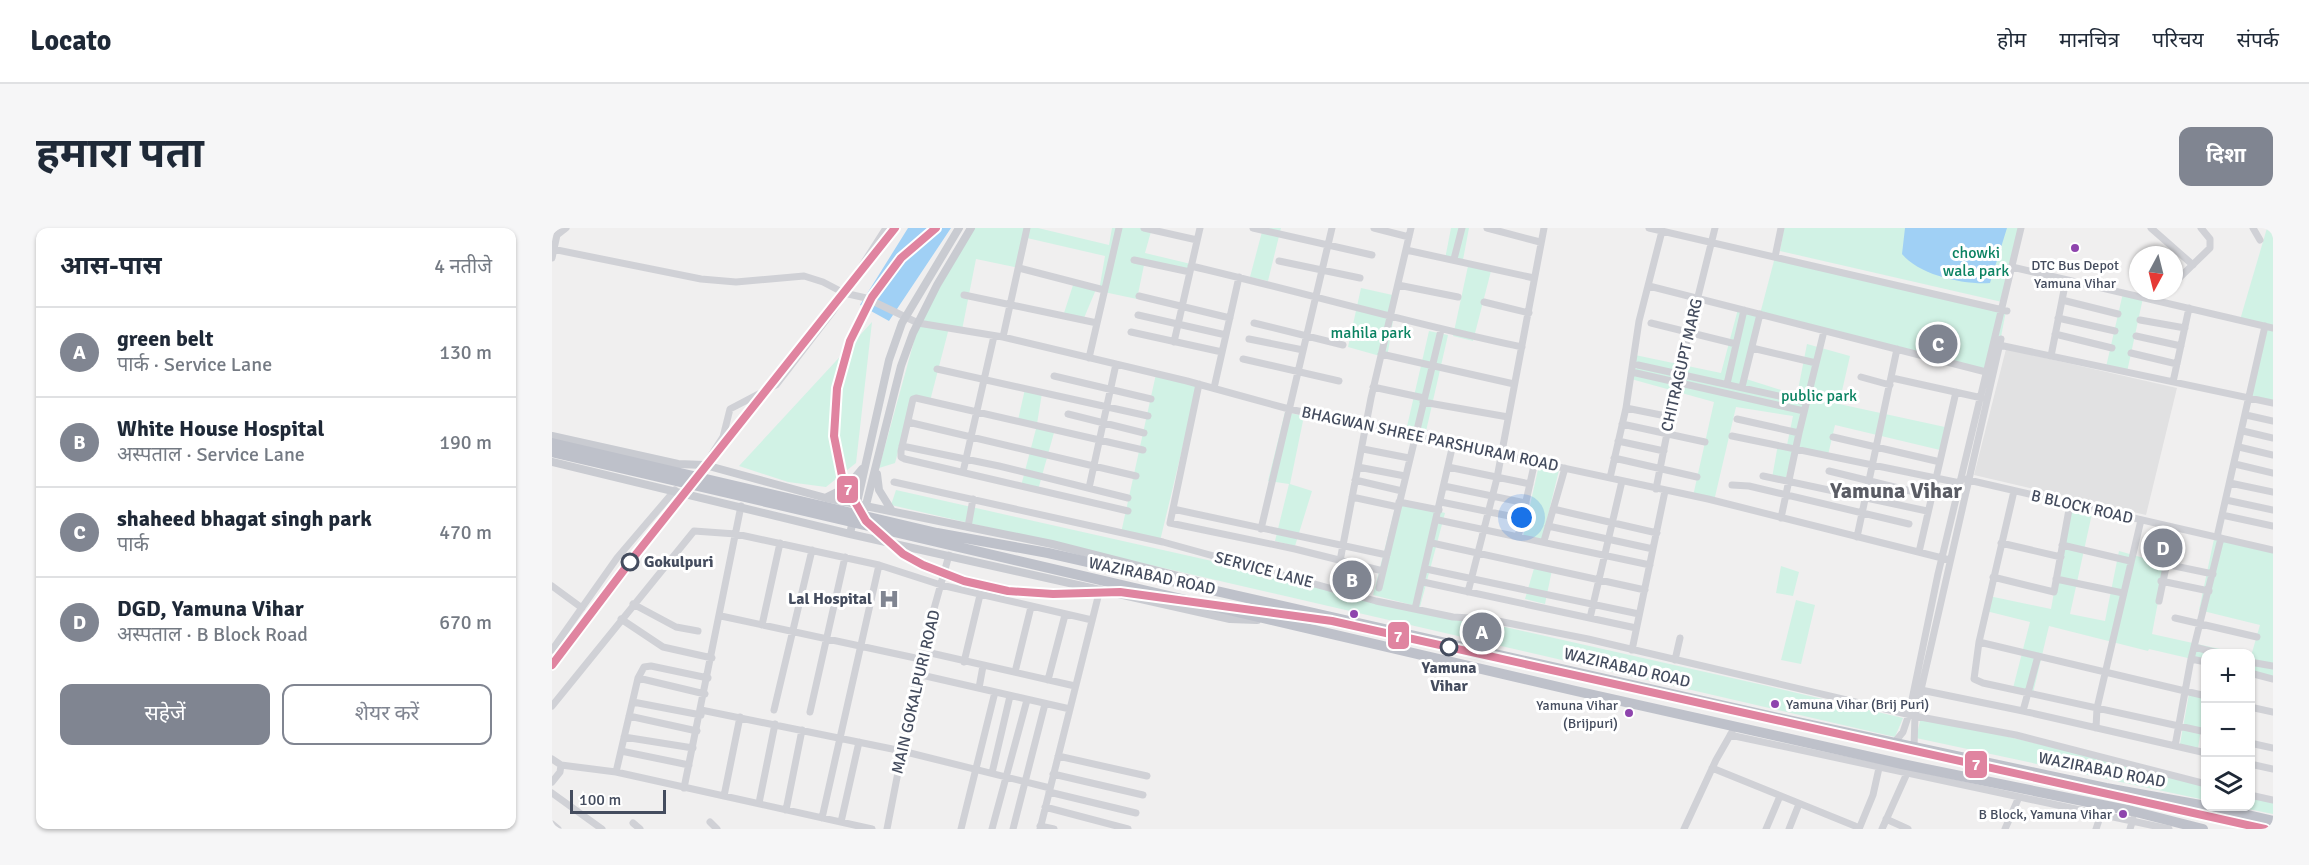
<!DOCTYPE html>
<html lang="hi">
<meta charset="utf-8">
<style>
:root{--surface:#fff;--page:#f6f6f7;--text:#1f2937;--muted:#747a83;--line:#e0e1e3;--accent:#808591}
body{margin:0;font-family:Signika,"Noto Sans Devanagari",sans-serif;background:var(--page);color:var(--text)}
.controls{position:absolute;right:18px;bottom:18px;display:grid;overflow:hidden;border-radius:12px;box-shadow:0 2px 4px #0004}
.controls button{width:54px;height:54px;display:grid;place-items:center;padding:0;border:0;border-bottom:2px solid var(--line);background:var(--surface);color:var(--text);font:30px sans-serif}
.compass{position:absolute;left:1577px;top:18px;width:54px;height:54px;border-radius:50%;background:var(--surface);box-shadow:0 2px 4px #0004;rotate:187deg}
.scale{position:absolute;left:18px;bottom:15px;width:96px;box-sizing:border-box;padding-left:6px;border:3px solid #444c5e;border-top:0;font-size:16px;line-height:21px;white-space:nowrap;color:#444c5e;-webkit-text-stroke:4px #fff;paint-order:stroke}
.you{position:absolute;left:970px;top:290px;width:21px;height:21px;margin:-15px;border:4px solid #fff;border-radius:50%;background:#1a73e8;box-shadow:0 0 0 9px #1a73e833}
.badge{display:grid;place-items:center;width:39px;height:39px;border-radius:50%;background:var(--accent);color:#fff;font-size:20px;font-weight:700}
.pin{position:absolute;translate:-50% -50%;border:3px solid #fff;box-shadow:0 2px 6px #0006}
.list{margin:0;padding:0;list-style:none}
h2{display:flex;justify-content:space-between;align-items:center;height:78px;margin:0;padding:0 24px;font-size:26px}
h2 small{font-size:20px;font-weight:400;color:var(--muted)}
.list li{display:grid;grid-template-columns:39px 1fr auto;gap:18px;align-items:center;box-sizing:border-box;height:90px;padding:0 24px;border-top:2px solid var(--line)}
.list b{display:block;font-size:22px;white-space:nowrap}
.list p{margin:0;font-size:20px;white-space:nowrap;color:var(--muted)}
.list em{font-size:20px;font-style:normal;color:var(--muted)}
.actions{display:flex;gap:12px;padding:18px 24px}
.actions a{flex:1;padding:14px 0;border:2px solid var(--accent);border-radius:12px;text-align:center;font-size:21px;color:var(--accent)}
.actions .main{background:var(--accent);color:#fff}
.icon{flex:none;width:33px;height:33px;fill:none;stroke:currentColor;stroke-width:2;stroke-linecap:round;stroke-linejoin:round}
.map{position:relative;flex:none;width:1721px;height:601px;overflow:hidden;border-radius:12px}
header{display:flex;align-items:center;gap:36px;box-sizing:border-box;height:84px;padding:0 30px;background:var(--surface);border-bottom:2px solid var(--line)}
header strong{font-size:28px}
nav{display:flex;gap:33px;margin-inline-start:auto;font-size:21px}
.intro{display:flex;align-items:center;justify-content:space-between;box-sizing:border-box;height:144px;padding:0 36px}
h1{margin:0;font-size:42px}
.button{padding:15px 27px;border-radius:12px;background:var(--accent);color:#fff;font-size:21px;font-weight:700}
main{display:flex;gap:36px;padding:0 36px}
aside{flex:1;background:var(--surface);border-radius:12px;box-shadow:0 2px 4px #0004}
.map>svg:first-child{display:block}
.education{fill:#e1e1e2}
.green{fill:#d1f2e5}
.water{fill:#a0d0f5}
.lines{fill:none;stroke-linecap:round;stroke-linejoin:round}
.minor{stroke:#d0d1d6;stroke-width:7}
.major{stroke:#c9cbd1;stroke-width:8}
.highway{stroke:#bec1ca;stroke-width:10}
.metro-1-casing{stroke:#fff;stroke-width:12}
.metro-1{stroke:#e084a0;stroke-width:8}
.bus-dot{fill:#8e44ad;stroke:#fff;stroke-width:2}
.stop-dot{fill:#fff;stroke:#444c5e;stroke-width:3}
.labels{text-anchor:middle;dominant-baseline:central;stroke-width:6;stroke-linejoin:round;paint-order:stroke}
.bus-label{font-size:14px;fill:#444c5e;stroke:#fff;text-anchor:end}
.park-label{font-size:16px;fill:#0b8362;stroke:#fff}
.street-label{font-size:16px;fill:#444c5e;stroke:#fff}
.stop-label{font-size:16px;font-weight:bold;fill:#444c5e;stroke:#fff;text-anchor:start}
.poi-label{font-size:16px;font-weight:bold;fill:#444c5e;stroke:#fff;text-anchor:end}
.district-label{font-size:22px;font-weight:bold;fill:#5a5c64;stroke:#fff}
.line-badge{stroke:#fff;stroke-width:2}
.badge-label{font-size:16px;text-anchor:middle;font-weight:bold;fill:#fff}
</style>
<header>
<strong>Locato</strong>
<nav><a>होम</a><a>मानचित्र</a><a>परिचय</a><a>संपर्क</a></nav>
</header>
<div class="intro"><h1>हमारा पता</h1><a class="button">दिशा</a></div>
<main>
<aside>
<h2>आस-पास<small>4 नतीजे</small></h2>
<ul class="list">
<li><span class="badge">A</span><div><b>green belt</b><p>पार्क · Service Lane</p></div><em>130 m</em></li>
<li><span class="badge">B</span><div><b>White House Hospital</b><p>अस्पताल · Service Lane</p></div><em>190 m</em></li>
<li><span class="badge">C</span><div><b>shaheed bhagat singh park</b><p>पार्क</p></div><em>470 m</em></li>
<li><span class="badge">D</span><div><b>DGD, Yamuna Vihar</b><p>अस्पताल · B Block Road</p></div><em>670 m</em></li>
</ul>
<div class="actions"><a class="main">सहेजें</a><a>शेयर करें</a></div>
</aside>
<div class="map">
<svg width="1721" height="601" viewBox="0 0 1721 601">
<rect width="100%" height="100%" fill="#f0efef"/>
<!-- education -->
<path class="education" d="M1454,121L1625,160L1594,287L1422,247Z"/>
<!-- green -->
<path class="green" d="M422,0H486L557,17L560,0H600L593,25L639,36L635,45L592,37L585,71L547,63L553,28L475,10L467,40L424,31L410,102L397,100L378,173L361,169L343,235L327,240L367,95Z
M711,0H729L716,53L698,49Z
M899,0H917L910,37L893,31Z
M1232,0H1468L1450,74L1228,23Z
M1715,0H1721V175L1698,170L1716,99L1688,92Z
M1223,29L1454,83L1442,145L1208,87L1191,150L1245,167L1255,116L1298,128L1287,176L1393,199L1388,222L1283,197L1276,227L1242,220L1233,253L1220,250L1226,216L1235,217L1241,188L1184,179L1162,273L1141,268L1162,174L1079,151L1083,127L1169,145L1186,81L1208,86Z
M916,38L939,43L921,113L901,108Z
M522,54L545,59L532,90L512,85Z
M809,60L845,68L835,130L796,119Z
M1571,65L1591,70L1575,144L1554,139Z
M320,94L304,235L274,259L236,254L187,238Z
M877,103L896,107L872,212L853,207Z
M604,146L646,155L608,313L569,305Z
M473,161L490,165L485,196L503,201L486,262L469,258L485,197L466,192Z
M733,184L752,188L738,256L760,263L743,318L723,313L737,256L716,253Z
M987,237L1007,242L990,312L971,309Z
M344,262L1211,457L1351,490L1343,509L339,277Z
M845,272L893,285L868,379L821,367Z
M1518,276L1541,281L1518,386L1553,393L1567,323L1613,336L1600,406L1686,425H1654L1653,434L1597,421L1596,423L1497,398L1481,465L1461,460L1478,394L1434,383L1437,368L1499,381Z
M1662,311L1721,325V449L1699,445V428L1708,397L1647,382Z
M983,337L1000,342L993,376L973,371Z
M1229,338L1247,344L1241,368L1224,365Z
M1244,372L1263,377L1249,436L1229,432Z
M1637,466L1653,470L1646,521L1628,516Z
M1369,489L1653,554V572L1364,510Z
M1699,565L1721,570V586L1686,579L1698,578Z"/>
<!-- water -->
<path class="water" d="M356,0H399L337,93L308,77Z
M1353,0H1455L1438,55C1412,57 1367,47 1350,26Z"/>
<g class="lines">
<!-- minor -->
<path class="minor" d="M592,0L645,12
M701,0L820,27
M822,0L857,9
M935,0L988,14
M1097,0L1455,83
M1599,0L1641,37
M1701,0L1708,12
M0,21L149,51L184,54L252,48L271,54L292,65L314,70L366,95L451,109L635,153L737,181L1156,271L1398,332
M854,22L982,50
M1223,29L1229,0
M0,30L5,7L14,0
M902,31L910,0
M582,32L638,44
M727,33L808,50
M639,38C750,64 859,96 970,119
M1460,39L1721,100
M467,40L552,62
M1622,55L1658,20V11L1649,0
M846,57L906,69
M1097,58L1438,145
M412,67L545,95
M587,68L678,90
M1510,72L1566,86
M1604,72L1613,63
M932,74L977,85
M586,87L674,107
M1506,90L1563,103
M1588,92L1633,100
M702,95L791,117
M1099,95L1184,116
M579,104L670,124
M1503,106L1560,120
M1584,108L1629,118
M451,109L475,0
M697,111L751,122
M622,114L648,0
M1447,117L1721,175
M1200,120L1264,135
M1579,125L1625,136
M829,126L962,156
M1499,128L1514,52
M537,130L567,0
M691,131L787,153
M1086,137L1254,174
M385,141L596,188
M1084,145L1252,183
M502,148L599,171
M1309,149L1338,157
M1340,150L1430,170
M1621,154L1637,80
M647,156L618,295L743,321L831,343
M1175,156L1192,82
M821,159L872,170
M1190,159L1208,86
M662,160L687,49
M871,174L956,189
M1074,180L1119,189
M516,186L592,205
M1694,187L1721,193
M1185,191L1247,205L1229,290
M356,194L584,248
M1070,196L1153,214
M1691,203L1721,210
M1247,205L1272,103
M1180,208L1408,255
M1281,209L1384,233
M1066,213L1112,223
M350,218L447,238L576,270
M1687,219L1721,227
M811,221L857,230
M1062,230L1145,249
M1683,236L1721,245
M153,237L171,209L178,181L224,157L281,83L334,0
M806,239L853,248
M896,239L978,256
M1277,243L1379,268
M411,244L442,108
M1211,248L1375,283
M1058,250L1074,180L1087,93L1110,3
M1412,251L1721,322
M803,252L850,263
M342,254L611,314L824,373L901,389L936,391L1036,411L1363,488L1464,507L1654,556
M1678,255L1721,264
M1180,257L1197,258L1357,296
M892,258L974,275
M537,260L564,136
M1104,261L1127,145L1163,0
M1462,263L1427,414L1422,451L1431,455L1654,504
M800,269L846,279
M1674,272L1721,282
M847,274L887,282
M889,274L972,291
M621,281L835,327
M1001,281L1105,305
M576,283L353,231L349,229V223L361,171L364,170L591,222
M1670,287L1721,298
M886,292L1098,337
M996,298L1101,321
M416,299L421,271
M709,301L780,0
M966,309L983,233
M1305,309L1345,121
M1665,309L1713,98
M992,313L1013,240
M880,315L1093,362
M1449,315L1509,329
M1510,317L1578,333
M1367,324L1404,164
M788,333L819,170L859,0
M1613,336L1661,346
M874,341L1087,386
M1441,349L1502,364L1518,276
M1504,351L1571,365
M1609,353L1657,363
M871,354L1084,400
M0,358L30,380
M827,360L889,102
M916,364L945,250L992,0
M1607,373L1622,300
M81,376L124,399L146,403
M863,381L901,216
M169,388L368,431
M1038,390L1070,253
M1623,390L1705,409
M69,391L111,419L160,430
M210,397L228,315
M1427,414L1654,468
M1642,419L1666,425
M0,422L65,330L123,262
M1080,422L1113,263
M370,423L523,458
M1639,431L1654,434
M1123,432L1128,410
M412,434L428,367
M1698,434L1721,438
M463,444L479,379
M1698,445L1721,451
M365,446L518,481
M86,450L153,466
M496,452L513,387
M427,460L431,438
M1369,462L1471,483L1654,525
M81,474L149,487
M0,478L142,303L184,306L327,337L389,357L540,392
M1698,479L1721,484
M149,482L350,523L498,560
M222,482L260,322
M1471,483L1486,428
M258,484L293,329
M77,488L145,503
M1544,500L1545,480L1589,292
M1178,507L1617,601
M72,509L141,520
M1342,515L1351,504L1357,486L1386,346L1469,0
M1698,515L1721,520
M1623,518L1639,431L1669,310
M1362,519L1363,488L1449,111
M69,523L137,537
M506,528L595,548
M0,531L9,537L64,544L320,601
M1698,536L1721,541
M1160,540L1303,598
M64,544L86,450L92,439L99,438L156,450
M440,545L458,468
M501,546L591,567
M0,554L8,544L9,537
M132,560L189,278
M497,564L584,585
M0,565L50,601
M1698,567L1721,572
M172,568L188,489
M207,575L223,496
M493,579L576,601
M234,582L250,502
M270,590L327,337
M1334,591L1356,601
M158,594L165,601
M289,594L307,514
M81,595L88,601
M0,596L6,601
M488,598L502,601
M335,601L368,431L397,327
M409,601L443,464
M440,601L475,472
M461,601L493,476
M488,601L548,361
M1132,601L1164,532L1180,504
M1214,601L1228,568
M1237,601L1247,576
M1307,601L1321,567L1327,540
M1330,601L1356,543
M1453,601L1467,569
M1544,601L1549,586
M1578,601L1581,591"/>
<!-- major -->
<path class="major" d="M0,208L126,236L153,237L274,270L500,316L657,356
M0,234L298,306L678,391L705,392
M325,246L327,262L340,283
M275,269L295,259L310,241
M313,281L349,138L361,105L385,57L419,0
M298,306L337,132L350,95L407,0"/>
<!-- highway -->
<path class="highway" d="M0,215L385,305L496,325L1208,486L1554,560L1654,578
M0,224L1024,463L1350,536L1580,583L1651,601
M1657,578L1721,593"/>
<!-- metro-1 casing -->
<g class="metro-1-casing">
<path id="metro-1" d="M384,0L349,30L320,69L298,113L285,160L282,208L291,253L314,293L351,326L371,337L412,353L456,363L501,366L568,364L780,393L1713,601
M0,437L81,330L343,0"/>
</g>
<!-- metro-1 -->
<use href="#metro-1" class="metro-1"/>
</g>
<!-- icons -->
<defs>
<g id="hospital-bare" transform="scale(1.62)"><path d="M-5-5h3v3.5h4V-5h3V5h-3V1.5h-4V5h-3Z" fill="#808591" stroke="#fff" stroke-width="2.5" paint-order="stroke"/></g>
</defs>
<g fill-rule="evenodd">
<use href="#hospital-bare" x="337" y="371"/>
</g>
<!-- markers -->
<g class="bus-dot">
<circle cx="1523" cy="20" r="5"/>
<circle cx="802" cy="386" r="5"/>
<circle cx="1223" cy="476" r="5"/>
<circle cx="1077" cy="485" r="5"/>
<circle cx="1571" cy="586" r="5"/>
</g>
<g class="stop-dot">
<circle cx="78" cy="334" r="8"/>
<circle cx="897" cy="419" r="8"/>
</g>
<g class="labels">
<!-- bus labels -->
<g class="bus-label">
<text x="1523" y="37" text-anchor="middle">DTC Bus Depot<tspan x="1523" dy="18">Yamuna Vihar</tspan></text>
<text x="1234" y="476" text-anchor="start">Yamuna Vihar (Brij Puri)</text>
<text x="1066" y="477">Yamuna Vihar<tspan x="1066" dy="18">(Brijpuri)</tspan></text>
<text x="1560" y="586">B Block, Yamuna Vihar</text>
</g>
<!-- park labels -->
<g class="park-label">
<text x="1424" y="25">chowki<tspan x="1424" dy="18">wala park</tspan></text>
<text x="819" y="105">mahila park</text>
<text x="1267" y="168">public park</text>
</g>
<!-- street labels -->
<g class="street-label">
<text transform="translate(1130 137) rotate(-77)">CHITRAGUPT MARG</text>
<text transform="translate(878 211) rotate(12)">BHAGWAN SHREE PARSHURAM ROAD</text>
<text transform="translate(1530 279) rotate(13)">B BLOCK ROAD</text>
<text transform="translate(712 342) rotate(15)">SERVICE LANE</text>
<text transform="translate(600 348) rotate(12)">WAZIRABAD ROAD</text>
<text transform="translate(1075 440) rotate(13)">WAZIRABAD ROAD</text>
<text transform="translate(364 464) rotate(-77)">MAIN GOKALPURI ROAD</text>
<text transform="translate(1550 542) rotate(11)">WAZIRABAD ROAD</text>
</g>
<!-- stop labels -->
<g class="stop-label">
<text x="92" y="334">Gokulpuri</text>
<text x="897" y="440" text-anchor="middle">Yamuna<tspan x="897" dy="18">Vihar</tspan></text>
</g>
<!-- poi labels -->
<g class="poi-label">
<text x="320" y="371">Lal Hospital</text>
</g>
<!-- district labels -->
<g class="district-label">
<text x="1344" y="262">Yamuna Vihar</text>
</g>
</g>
<g class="line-badge">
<rect x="284" y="247" width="23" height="29" rx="6" fill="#e084a0"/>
<rect x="835" y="393" width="23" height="29" rx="6" fill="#e084a0"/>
<rect x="1412" y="522" width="24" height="29" rx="6" fill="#e084a0"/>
</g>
<g class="badge-label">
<text x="296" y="267">7</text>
<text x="846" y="414">7</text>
<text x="1424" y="542">7</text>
</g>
</svg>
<div class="controls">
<button>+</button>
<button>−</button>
<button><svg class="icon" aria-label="layers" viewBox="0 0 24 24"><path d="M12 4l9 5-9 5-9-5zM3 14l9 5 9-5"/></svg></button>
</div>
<svg class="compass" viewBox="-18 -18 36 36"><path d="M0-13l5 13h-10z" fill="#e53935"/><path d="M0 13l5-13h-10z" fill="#747a83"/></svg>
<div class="scale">100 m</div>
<div class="you"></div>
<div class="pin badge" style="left:930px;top:404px">A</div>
<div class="pin badge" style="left:800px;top:352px">B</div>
<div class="pin badge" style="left:1386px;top:116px">C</div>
<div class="pin badge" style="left:1611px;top:320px">D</div>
</div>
</main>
